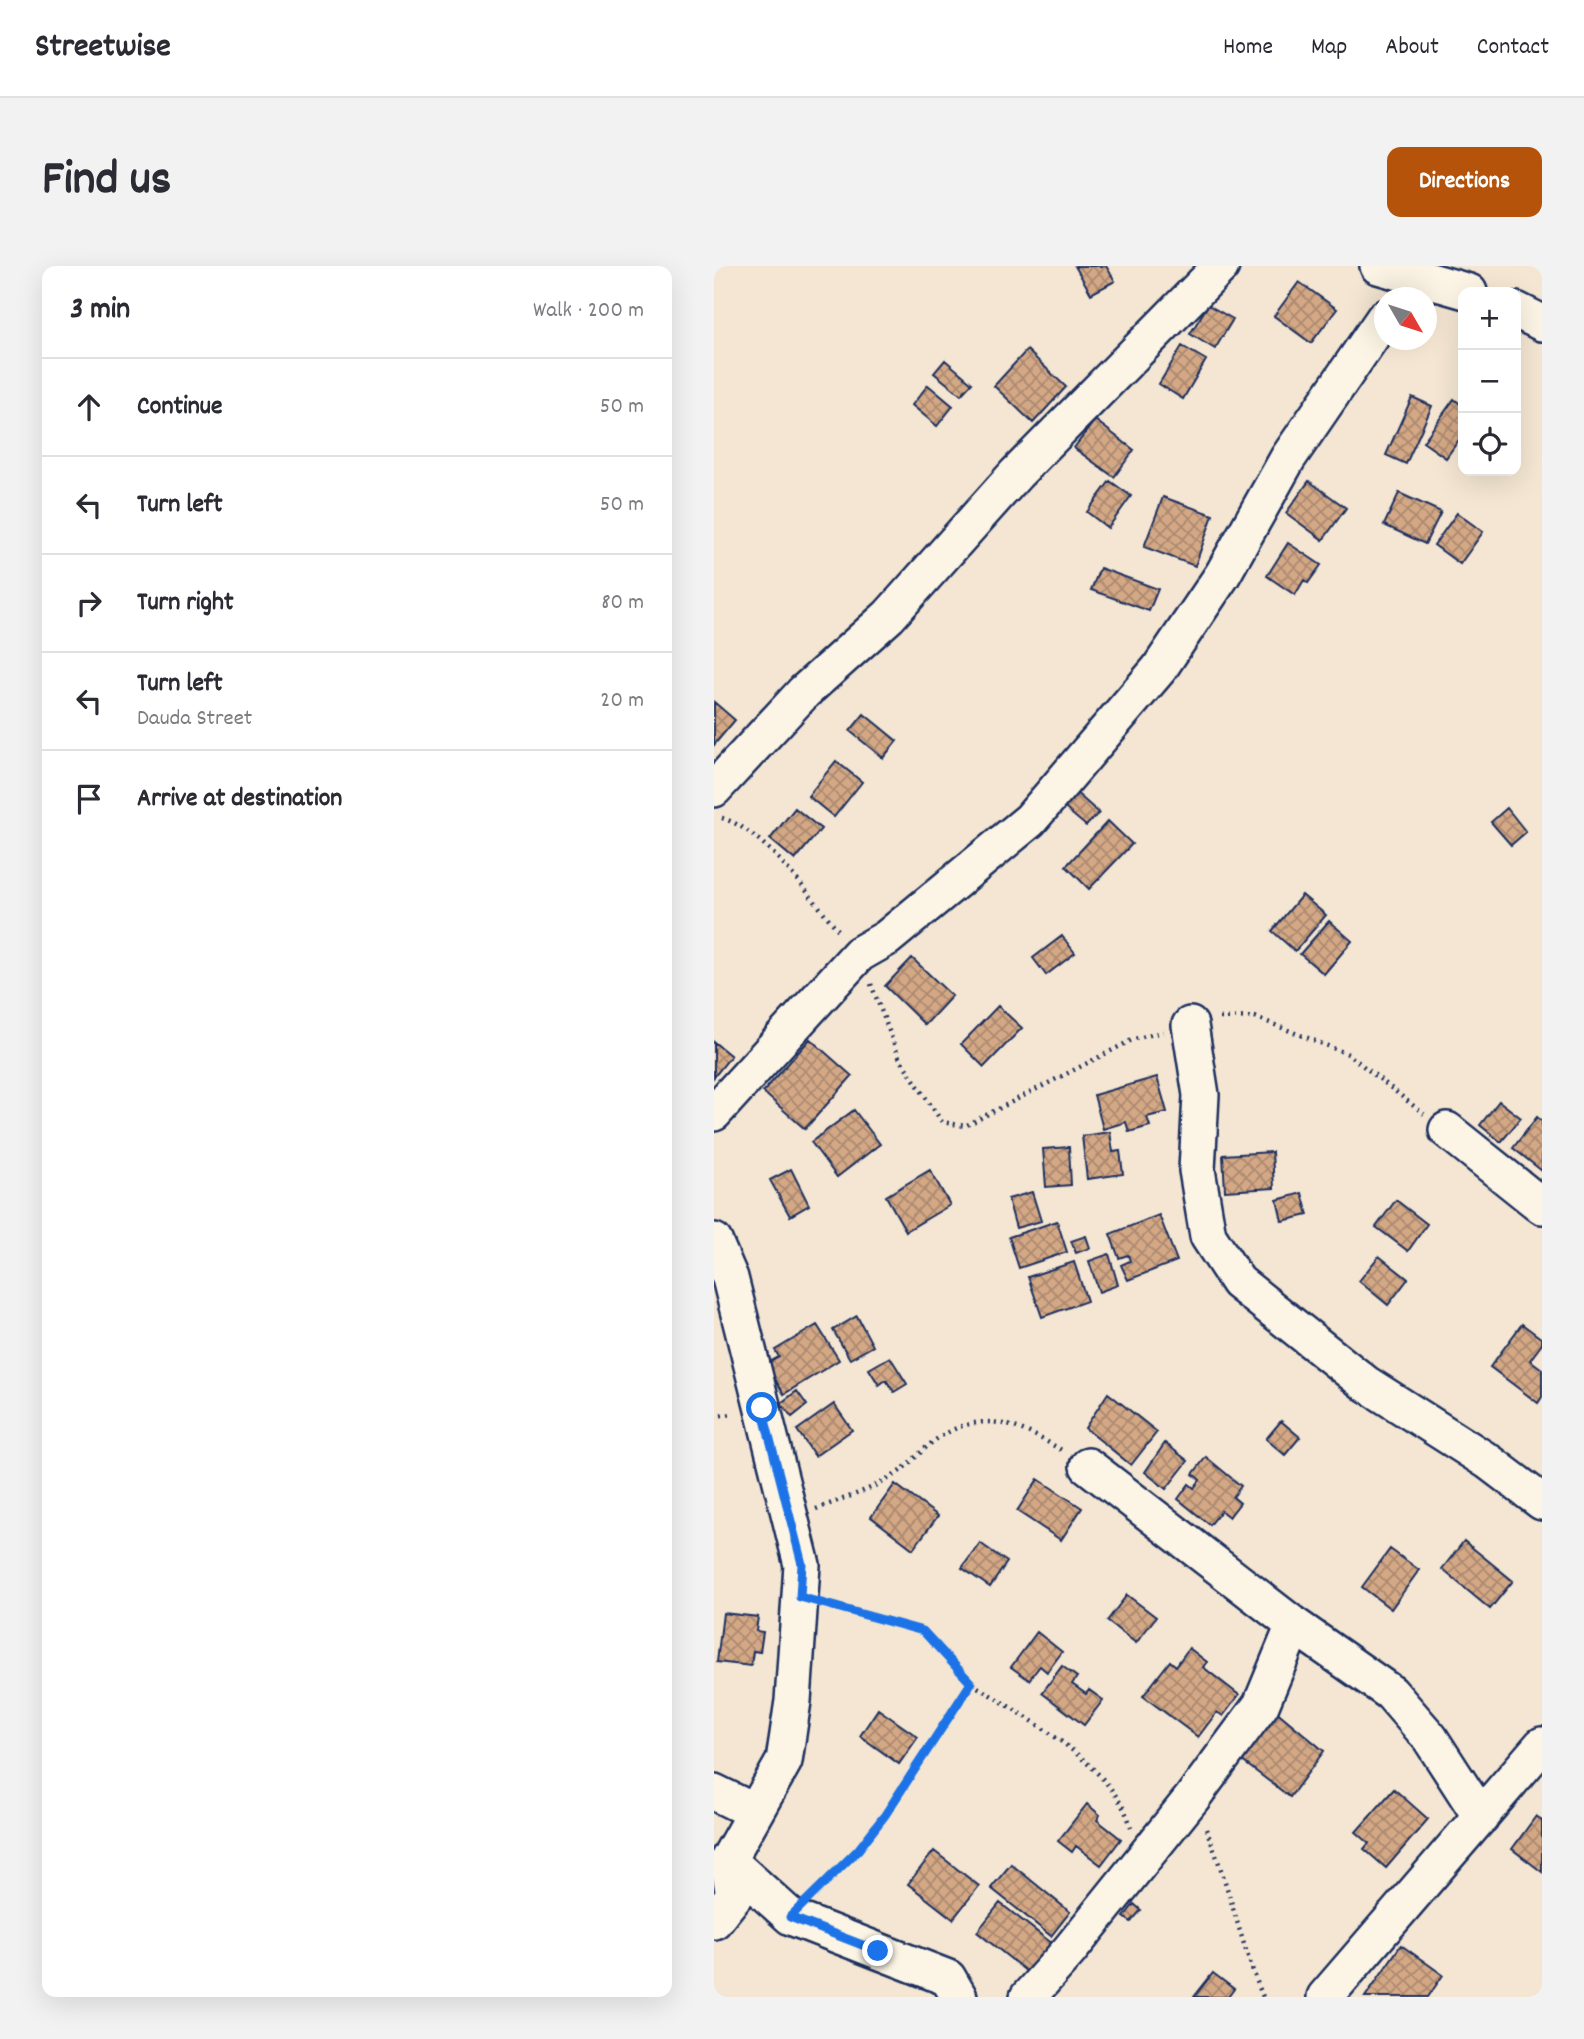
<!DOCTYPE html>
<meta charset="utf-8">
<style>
:root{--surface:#fff;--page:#f2f2f3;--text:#2b2b33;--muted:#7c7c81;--line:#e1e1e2;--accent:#b45309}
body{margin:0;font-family:Dekko,sans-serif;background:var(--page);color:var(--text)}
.controls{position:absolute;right:21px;top:21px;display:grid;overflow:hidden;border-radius:14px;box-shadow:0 7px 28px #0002}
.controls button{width:63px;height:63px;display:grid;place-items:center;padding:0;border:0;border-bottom:2px solid var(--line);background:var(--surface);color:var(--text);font:35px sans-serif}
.compass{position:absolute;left:660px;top:21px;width:63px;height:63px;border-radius:50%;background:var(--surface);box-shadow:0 7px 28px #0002;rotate:129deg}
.stop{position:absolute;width:21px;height:21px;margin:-16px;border:5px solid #1a73e8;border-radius:50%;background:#fff}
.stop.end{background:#1a73e8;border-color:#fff;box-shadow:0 2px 7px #0008}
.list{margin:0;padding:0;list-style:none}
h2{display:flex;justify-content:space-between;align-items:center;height:91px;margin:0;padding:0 28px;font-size:30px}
h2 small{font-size:23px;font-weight:400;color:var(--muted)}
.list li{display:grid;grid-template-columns:46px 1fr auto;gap:21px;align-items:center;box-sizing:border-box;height:98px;padding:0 28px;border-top:2px solid var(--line)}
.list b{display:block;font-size:26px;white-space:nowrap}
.list p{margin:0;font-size:23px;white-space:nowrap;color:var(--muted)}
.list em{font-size:23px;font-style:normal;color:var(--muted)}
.icon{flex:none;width:38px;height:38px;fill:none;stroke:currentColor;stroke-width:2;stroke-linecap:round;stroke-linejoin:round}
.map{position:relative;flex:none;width:828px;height:1731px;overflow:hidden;border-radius:14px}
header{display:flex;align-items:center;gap:42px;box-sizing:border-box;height:98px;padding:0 35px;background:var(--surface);border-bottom:2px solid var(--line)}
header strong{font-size:33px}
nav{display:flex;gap:38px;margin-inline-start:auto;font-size:24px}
.intro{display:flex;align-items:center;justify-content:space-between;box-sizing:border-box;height:168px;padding:0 42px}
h1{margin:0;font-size:49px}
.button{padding:18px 32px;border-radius:14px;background:var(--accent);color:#fff;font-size:24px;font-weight:700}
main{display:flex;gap:42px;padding:0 42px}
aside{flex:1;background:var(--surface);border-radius:14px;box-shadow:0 7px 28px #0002}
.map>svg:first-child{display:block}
.building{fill:url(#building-cross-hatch);stroke:#1b2f5e;stroke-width:2}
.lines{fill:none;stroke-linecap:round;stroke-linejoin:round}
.minor-casing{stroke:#1b2f5e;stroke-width:40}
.path{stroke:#1b2f5e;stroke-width:4.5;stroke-dasharray:2 5;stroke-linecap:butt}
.minor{stroke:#fcf5e5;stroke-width:35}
.route{stroke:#1a73e8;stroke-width:9}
</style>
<header>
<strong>Streetwise</strong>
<nav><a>Home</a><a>Map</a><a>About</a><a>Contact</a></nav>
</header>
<div class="intro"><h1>Find us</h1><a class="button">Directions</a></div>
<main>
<aside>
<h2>3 min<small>Walk · 200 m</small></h2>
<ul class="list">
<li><svg class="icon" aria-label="ahead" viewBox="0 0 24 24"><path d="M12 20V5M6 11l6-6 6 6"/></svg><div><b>Continue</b></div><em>50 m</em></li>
<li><svg class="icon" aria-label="left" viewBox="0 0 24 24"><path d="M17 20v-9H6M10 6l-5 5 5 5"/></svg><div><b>Turn left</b></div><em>50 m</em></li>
<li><svg class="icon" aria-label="right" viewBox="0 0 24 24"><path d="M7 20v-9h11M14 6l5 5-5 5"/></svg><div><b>Turn right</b></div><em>80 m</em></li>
<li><svg class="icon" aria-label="left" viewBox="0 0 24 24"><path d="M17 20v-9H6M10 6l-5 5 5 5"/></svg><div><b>Turn left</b><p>Dauda Street</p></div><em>20 m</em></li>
<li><svg class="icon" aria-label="arrive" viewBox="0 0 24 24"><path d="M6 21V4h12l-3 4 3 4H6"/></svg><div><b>Arrive at destination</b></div></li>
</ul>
</aside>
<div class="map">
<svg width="828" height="1731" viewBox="0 0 828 1731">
<defs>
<pattern id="building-cross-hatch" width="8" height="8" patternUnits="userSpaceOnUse" patternTransform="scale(1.75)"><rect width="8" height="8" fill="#d4a885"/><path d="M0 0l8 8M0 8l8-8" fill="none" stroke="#ab8970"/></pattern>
</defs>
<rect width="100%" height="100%" fill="#f4e6d2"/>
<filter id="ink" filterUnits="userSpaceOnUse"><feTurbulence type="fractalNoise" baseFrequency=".0143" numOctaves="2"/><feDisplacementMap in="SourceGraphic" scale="14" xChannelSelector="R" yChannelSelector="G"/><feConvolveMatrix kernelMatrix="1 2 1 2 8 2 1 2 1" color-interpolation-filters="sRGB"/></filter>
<g filter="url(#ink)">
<!-- building -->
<path class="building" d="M361,0H392L401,15L377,28Z
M585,16L623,43L597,77L560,50Z
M494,39L519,53L501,83L476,68Z
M468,80L492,94L469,133L445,118Z
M313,84L352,121L319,157L280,120Z
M231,94L258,117L247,129L220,107Z
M214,119L239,140L223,160L198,139Z
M698,131L718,140L692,198L672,189Z
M740,133L749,140V168L732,192L709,176Z
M381,154L420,184L400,211L360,182Z
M396,215L417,230L394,262L373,246Z
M595,215L632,242L609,274L572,247Z
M685,227L727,246L711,278L670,259Z
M449,231L499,249L481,300L430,281Z
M743,247L769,266L746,298L720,279Z
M574,277L607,299L594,317L590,314L581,329L553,310Z
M386,302L444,323L435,345L377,324Z
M0,436L21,454L0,479Z
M150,448L183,475L169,492L136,465Z
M122,495L148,516L120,551L94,530Z
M359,524L385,547L372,560L346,538Z
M81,542L107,563L81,594L56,573Z
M793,542L812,566L797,579L777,556Z
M394,555L418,578L375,623L352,600Z
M588,629L612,649L581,685L558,665Z
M615,655L638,675L610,708L586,688Z
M348,670L361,687L332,709L319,692Z
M198,692L238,730L211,759L171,720Z
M284,740L308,762L270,801L247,778Z
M96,773L138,810L91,863L49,826Z
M0,776L17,790L0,811Z
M443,811L453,846L433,851L436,860L415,866L412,856L389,863L380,829Z
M785,835L807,852L787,876L766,859Z
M140,844L166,878L123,911L97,876Z
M823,851L828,855V905L799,882Z
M396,866L399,886L406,885L409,908L373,913L368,870Z
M355,881L357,919L332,921L329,883Z
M558,886L560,922L511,925L509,889Z
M77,903L95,939L76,950L56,914Z
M216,904L236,939L192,965L172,930Z
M318,926L327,955L302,962L294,933Z
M588,927L594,949L568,955L563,934Z
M682,934L713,958L694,985L662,961Z
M445,949L463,995L414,1014L407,999L416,995L414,989L405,992L396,968Z
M343,955L353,986L305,1002L295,971Z
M372,970L376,982L362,987L357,975Z
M395,988L404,1019L385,1026L375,995Z
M665,990L694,1013L674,1039L645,1015Z
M360,996L373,1035L328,1051L314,1011Z
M143,1050L159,1080L136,1093L119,1064Z
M808,1058L828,1073V1078L816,1094L828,1103V1131L824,1137L776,1101Z
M103,1059L125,1094L70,1128L52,1098L65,1091L61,1084Z
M176,1091L193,1118L180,1126L172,1114L165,1119L155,1103Z
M83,1125L93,1139L78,1151L67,1137Z
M394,1127L443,1166L417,1199L371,1162Z
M120,1138L138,1164L101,1190L83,1164Z
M567,1155L586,1171L571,1189L552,1173Z
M451,1177L474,1195L452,1223L431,1206Z
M492,1191L527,1220L519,1231L526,1237L515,1251L507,1245L496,1259L464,1233L475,1218L480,1222L486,1214L479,1208Z
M324,1213L368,1242L347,1274L303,1245Z
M181,1218L224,1250L199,1283L157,1251Z
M750,1275L799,1315L776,1343L728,1303Z
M266,1277L293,1296L276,1321L248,1302Z
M676,1283L705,1304L677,1343L648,1321Z
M413,1329L442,1351L422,1377L393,1355Z
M9,1347L44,1351L42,1365L49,1366L46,1386L39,1385L37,1400L3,1396Z
M323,1366L348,1386L333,1406L326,1400L315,1414L297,1401Z
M475,1382L493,1396L489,1401L525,1429L509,1450L503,1446L484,1471L429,1430L456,1395L462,1400Z
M348,1400L363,1411L358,1418L372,1428L375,1424L389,1434L370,1459L328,1427Z
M164,1443L204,1471L185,1498L146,1470Z
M561,1444L610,1485L576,1531L527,1494Z
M680,1523L714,1553L672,1602L650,1583L655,1577L642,1566Z
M373,1538L386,1549L383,1554L407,1573L387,1599L362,1580L358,1586L344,1575Z
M822,1550L828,1554V1606L798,1583Z
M220,1585L265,1620L239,1653L194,1618Z
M297,1598L356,1646L337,1670L277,1622Z
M286,1637L340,1679L317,1709L263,1666Z
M420,1638L427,1644L417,1656L410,1651Z
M687,1679L729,1709L714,1731H651Z
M499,1707L520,1723L514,1731H480Z"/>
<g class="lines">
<!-- minor casing -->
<g class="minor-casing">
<path id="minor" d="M664,0L755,26
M802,44L828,57
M0,523L90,426L175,350L302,208L507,0
M476,759L487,829L483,904L494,970L524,1016L651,1117L775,1196L828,1236
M0,847L145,688L173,672L316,554L445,403L509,308L574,192L670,52
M733,864L828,940
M0,975L16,1012L88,1299L79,1435L70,1495L14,1594L20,1630L0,1655
M374,1200L580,1359L677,1427L716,1472L767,1551
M0,1526L41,1546
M14,1594L77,1651L234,1712L245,1731
M314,1731L355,1685L478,1532L547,1439L580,1359
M611,1731L828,1479"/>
</g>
<!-- path -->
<path class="path" d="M8,552C52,565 95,631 126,666
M157,718L185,791L228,856L251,860L420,773L449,766
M506,752L541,751L634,788L710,848
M0,1150L20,1148
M102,1243C131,1232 160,1223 185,1206C199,1195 211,1180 226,1171C270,1142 307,1160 349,1185
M113,1339L209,1365L257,1417
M492,1563C515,1618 526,1676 549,1731
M99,1628L144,1584L171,1549L257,1417C310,1450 399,1498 417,1561"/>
<!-- minor -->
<use href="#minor" class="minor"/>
</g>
</g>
<g class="lines" filter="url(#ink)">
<!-- route -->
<path class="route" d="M48,1142L88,1298L86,1331L209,1365L257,1417L171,1549L144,1584L76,1651L164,1685"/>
</g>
</svg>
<div class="controls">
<button>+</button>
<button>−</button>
<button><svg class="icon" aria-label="locate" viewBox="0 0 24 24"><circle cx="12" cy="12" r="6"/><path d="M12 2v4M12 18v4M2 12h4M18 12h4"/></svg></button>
</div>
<svg class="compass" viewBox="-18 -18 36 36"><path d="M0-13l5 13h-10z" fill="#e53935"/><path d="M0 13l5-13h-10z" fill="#7c7c81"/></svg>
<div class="stop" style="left:48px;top:1142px"></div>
<div class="stop end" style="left:164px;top:1685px"></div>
</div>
</main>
